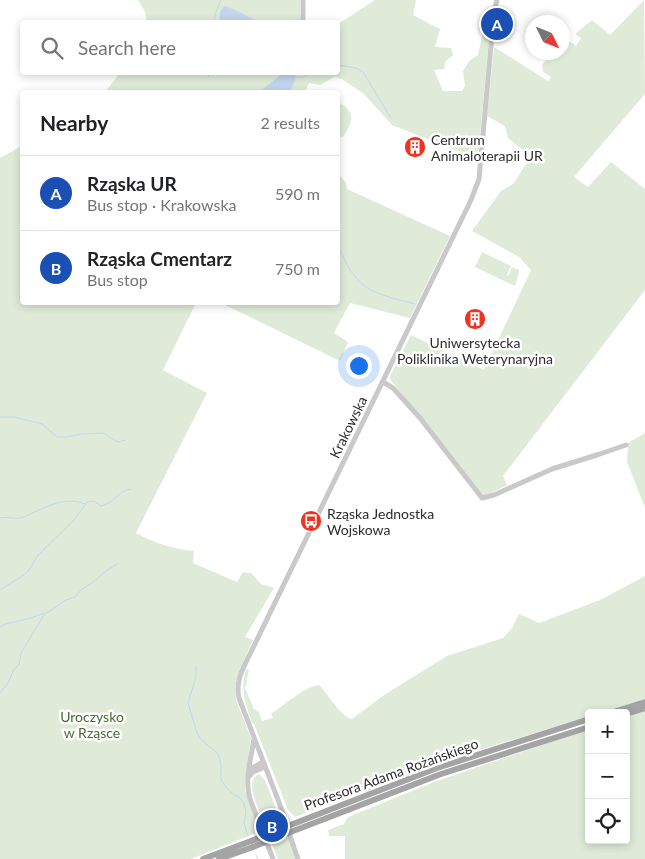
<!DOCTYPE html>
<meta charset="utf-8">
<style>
:root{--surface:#fff;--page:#f2f2f2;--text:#202124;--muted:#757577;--line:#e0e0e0;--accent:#f03221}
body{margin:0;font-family:Lato,sans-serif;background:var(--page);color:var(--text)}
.controls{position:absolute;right:15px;bottom:15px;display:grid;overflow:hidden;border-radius:5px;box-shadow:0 2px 8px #0003}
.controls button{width:45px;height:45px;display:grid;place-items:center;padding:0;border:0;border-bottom:1px solid var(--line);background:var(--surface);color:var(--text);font:25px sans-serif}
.compass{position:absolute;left:525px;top:15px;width:45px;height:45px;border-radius:50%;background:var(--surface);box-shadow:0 2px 8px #0003;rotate:133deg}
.you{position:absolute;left:358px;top:365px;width:18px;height:18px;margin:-12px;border:4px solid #fff;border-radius:50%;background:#1a73e8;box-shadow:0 0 0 8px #1a73e833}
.badge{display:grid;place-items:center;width:32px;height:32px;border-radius:50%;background:var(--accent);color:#fff;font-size:16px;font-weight:700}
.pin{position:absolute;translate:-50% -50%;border:2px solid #fff;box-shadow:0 1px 5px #0006}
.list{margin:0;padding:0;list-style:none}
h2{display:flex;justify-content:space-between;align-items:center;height:65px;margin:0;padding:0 20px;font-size:21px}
h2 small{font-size:16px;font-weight:400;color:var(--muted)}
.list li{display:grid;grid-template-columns:32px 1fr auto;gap:15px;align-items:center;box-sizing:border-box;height:75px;padding:0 20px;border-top:1px solid var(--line)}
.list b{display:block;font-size:19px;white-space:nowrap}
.list p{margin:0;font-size:16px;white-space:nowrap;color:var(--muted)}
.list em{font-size:16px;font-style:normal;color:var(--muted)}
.icon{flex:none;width:28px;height:28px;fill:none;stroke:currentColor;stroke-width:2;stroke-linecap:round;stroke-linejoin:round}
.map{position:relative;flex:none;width:645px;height:859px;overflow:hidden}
.search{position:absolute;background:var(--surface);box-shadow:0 2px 8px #0003;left:20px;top:20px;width:320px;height:55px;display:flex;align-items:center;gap:12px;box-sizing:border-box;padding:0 18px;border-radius:5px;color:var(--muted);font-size:19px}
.panel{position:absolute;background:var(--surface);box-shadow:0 2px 8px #0003;left:20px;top:90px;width:320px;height:215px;border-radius:5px}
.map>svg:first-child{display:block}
.green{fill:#dfebd8}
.water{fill:#c2d6ed}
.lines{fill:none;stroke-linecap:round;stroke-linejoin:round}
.stream{stroke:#c2d6ed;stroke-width:1}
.minor{stroke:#c9c9c9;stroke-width:5}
.major{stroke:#a4a4a4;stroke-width:6}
.major-bridge{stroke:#a4a4a4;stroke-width:6}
.labels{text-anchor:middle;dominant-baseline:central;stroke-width:5;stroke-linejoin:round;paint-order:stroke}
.poi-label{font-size:14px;fill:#2c2c2c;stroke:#fff;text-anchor:start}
.street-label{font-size:14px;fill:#2c2c2c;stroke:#fff}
.park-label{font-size:14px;fill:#476a37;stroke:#fff}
</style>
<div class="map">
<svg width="645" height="859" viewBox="0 0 645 859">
<rect width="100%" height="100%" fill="#fff"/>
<!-- green -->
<path class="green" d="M138,0H300V17L305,16V22H147L145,12Z
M375,0H416L413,15L440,29L435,47L451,48L453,55L446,61L444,69L434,70L443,91H462L465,86L463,71L470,60L478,55L484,27H490L478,159L392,125L364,94L342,79L334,77L320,85L309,83L305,92H105L120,73L338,72V24Z
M644,0L645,94L574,177L588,187L611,162L645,189V290L503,476L507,485L485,496L479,492L390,379V376L411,335L484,370L531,270L519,257L472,231L501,191L513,184L531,157L508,138L505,126L487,116L494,47L548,81L551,77L543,72L542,65L551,53L562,52L563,36L576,46L581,38L575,34L592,20L610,35Z
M338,102C357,113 353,121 343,137H338Z
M22,146V302L196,303L163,370L207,393L136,533C154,543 173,549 194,551L193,563L237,582L243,572L251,573L261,584L274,588L245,637L253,640L239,671L235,687L236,700L251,738L245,778V791L259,829L256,833L191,859H0V158Z
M338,173L346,183L347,189L450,236L410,318L350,303L334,333L348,342L340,361L221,303H313L310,305L316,303L338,302Z
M482,252L511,266L507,275L508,276L512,267L519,270V273L515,286L475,267Z
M645,433V508L627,462L628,443Z
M645,576V699L600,713H589V716L441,762L384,785L295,817L288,810L254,724L252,723C245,702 240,691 246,669L249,670L245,688L254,709L259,712L262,721L273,718L271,714C283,706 305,686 319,685C328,694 342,718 352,719L384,695L447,656L503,638L512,628L519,614L539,623L600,600Z
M645,711V859H345V836H329L328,830L344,824L348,817L434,782L589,729V840H626V717Z
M259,774L265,780L280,819L278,824L270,827L267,821H264C259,810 243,781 259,774Z
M288,836L296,859H278L272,844Z"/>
<!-- water -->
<path class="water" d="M224,6L233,9L259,22H219L220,12Z
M283,73H293L296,77L290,92H259Z"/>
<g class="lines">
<!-- stream -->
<path class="stream" d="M215,22V14L221,0
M338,65L356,68L363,72L391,118
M208,77L210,72
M296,77H304L311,72
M338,245C357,292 370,292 415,304
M0,417H14L42,424L57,437H67L81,434L103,433L118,442L126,440
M0,518C8,516 17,520 24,517C42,509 65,495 85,504
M0,590L24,575L29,570L38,555L74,520L87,502L94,501L101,506C114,503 118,491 131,489
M0,627L6,624L31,618L44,613
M196,666V677L188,703L196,730L200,738L218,754L221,764V779L226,787L234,795L239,797L244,803L246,812L244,823L248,836
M0,693L8,683L13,671L19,664L21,653L44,615L66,600L75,597L82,589L92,583L106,571L117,564
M256,855L258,859"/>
<!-- minor -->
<path class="minor" d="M303,18V0
M383,382L393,388L420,418L482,498L494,495L552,469L600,454L626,445
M254,739C251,759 244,779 250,799L273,859
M249,770L263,762
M248,778L253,772L265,767
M288,826L239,698C235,682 243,668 250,654L471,200L479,179L494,12L497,0
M289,833L298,859"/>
<!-- major -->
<path class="major" d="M610,713L645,702
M626,714L645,708
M275,831L437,768L589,719
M275,838L441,774L589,727
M203,859L251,841
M219,859L253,847"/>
<!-- major-bridge -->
<path class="major-bridge" d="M251,841L275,831
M253,847L275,838"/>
</g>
<!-- icons -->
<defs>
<g id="building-disc" transform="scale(1.125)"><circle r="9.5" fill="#f03221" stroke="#fff"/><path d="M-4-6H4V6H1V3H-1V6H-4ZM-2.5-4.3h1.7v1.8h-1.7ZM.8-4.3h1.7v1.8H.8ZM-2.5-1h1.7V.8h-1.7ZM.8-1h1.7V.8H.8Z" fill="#fff"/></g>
<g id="bus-disc" transform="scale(1.125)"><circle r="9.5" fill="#f03221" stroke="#fff"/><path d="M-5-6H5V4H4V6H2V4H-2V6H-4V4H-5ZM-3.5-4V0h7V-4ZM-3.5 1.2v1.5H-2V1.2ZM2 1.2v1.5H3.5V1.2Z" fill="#fff"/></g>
</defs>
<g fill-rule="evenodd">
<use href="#building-disc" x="415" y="147"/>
<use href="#building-disc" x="475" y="319"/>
<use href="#bus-disc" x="311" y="521"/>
</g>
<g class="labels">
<!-- poi labels -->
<g class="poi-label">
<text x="431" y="139">Centrum<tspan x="431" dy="16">Animaloterapii UR</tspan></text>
<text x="475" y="342" text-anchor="middle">Uniwersytecka<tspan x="475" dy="16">Poliklinika Weterynaryjna</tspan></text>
<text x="327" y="513">Rząska Jednostka<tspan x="327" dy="16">Wojskowa</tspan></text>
</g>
<!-- street labels -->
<g class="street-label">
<text transform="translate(348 427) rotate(-64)">Krakowska</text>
<text transform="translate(391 774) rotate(-20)">Profesora Adama Rożańskiego</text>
</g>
<!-- park labels -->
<g class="park-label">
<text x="92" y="716">Uroczysko<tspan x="92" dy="16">w Rząsce</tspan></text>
</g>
</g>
</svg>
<div class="controls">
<button>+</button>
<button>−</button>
<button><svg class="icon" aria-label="locate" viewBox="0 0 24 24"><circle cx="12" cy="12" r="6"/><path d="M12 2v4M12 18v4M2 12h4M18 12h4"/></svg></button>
</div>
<svg class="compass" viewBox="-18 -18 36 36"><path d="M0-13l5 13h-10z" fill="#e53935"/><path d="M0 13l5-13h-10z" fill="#757577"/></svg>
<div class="you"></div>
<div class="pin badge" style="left:497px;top:24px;background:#1a4fb4">A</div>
<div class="pin badge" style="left:272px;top:826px;background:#1a4fb4">B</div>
<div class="search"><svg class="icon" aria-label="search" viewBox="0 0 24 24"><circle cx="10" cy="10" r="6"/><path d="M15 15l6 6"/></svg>Search here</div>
<section class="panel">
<h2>Nearby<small>2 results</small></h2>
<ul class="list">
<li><span class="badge" style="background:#1a4fb4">A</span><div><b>Rząska UR</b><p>Bus stop · Krakowska</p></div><em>590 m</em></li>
<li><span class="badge" style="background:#1a4fb4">B</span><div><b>Rząska Cmentarz</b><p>Bus stop</p></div><em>750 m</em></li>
</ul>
</section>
</div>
